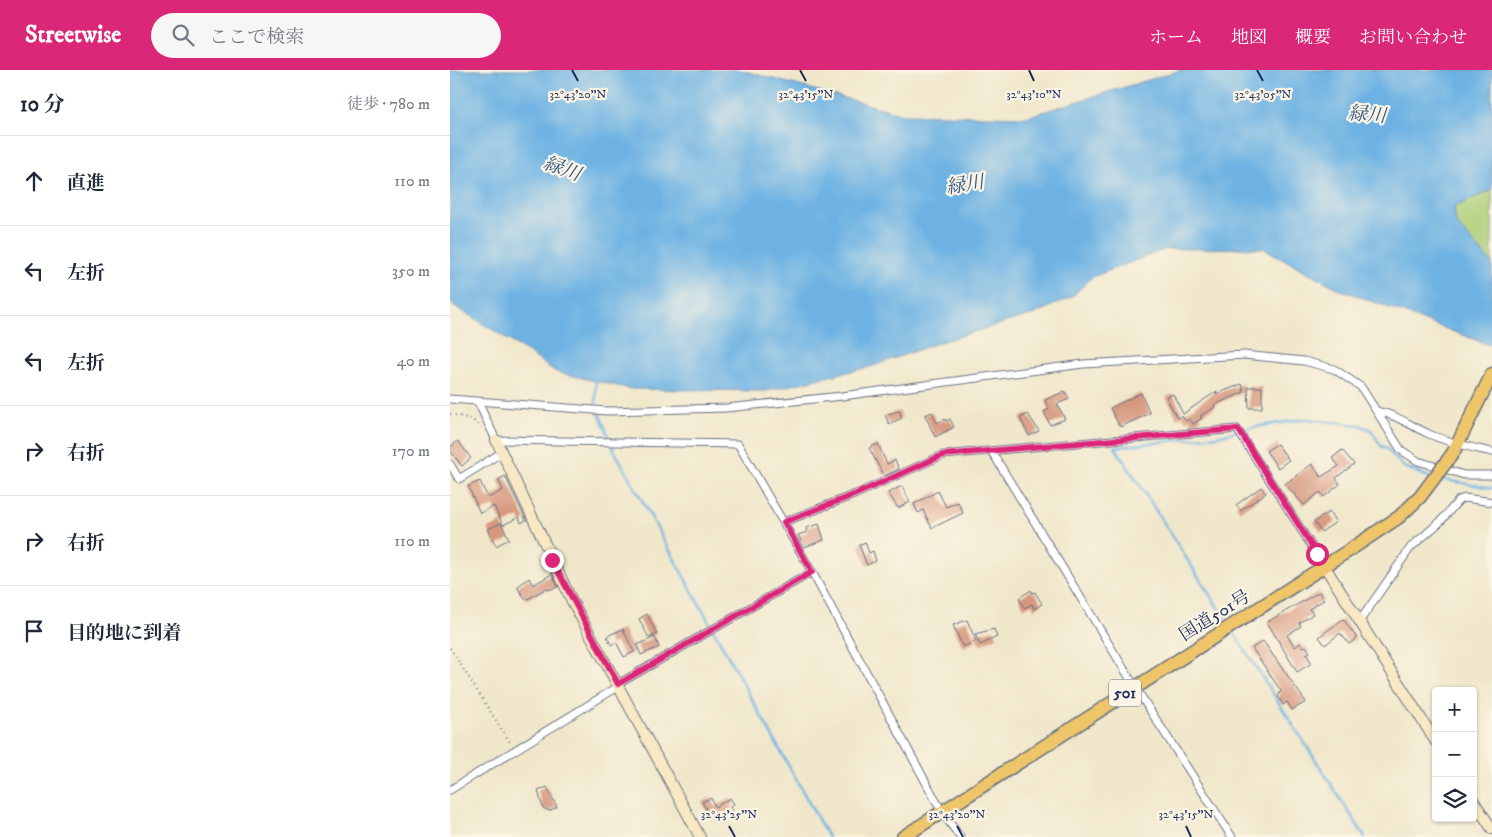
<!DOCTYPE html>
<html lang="ja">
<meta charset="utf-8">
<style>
:root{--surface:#fff;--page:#f6f6f7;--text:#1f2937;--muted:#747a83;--line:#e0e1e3;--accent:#db2777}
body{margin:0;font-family:"IM FELL DW Pica","Noto Serif JP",serif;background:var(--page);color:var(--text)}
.controls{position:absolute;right:15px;bottom:15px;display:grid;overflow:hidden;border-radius:5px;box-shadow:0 1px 4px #0004}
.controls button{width:45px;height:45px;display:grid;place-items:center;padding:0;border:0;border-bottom:1px solid var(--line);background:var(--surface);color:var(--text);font:25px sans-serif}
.stop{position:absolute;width:15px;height:15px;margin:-11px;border:4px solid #db2777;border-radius:50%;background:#fff}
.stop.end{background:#db2777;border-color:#fff;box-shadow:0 1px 5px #0008}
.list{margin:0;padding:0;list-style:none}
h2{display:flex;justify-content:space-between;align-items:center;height:65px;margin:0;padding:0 20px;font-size:21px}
h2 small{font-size:16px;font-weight:400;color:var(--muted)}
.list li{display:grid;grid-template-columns:32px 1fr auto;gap:15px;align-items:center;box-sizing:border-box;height:90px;padding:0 20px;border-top:1px solid var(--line)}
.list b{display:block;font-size:19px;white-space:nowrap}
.list em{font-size:16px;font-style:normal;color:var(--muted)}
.icon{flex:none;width:28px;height:28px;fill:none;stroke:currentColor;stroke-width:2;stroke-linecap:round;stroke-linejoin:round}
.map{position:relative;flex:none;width:1042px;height:767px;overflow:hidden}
header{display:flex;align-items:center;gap:30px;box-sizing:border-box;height:70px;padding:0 25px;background:var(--accent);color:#fff}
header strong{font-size:24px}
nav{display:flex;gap:28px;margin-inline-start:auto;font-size:18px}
.search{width:350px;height:45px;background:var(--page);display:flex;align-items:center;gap:12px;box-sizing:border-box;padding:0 18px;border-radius:28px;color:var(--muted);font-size:19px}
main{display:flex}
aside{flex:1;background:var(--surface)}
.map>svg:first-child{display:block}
.green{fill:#acce76;stroke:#647e6a}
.water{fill:#6db2e3;stroke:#4470a0}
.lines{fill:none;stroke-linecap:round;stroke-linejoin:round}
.stream{stroke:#6db2e3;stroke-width:2.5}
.building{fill:#d7977e}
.street-casing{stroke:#666f84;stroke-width:9}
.secondary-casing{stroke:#666f84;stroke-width:12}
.highway-casing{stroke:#666f84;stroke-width:15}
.path{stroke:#666f84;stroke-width:2;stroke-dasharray:1 4;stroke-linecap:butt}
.street{stroke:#fff;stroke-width:7}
.secondary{stroke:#f8e8c3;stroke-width:10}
.highway{stroke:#eec569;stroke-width:12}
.highway-bridge-casing{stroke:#666f84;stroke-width:15;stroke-linecap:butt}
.highway-bridge{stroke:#eec569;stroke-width:12}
.route{stroke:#db2777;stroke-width:6}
.ticks{fill:none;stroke:#1b2f5e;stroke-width:2}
.labels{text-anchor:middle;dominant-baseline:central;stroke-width:4.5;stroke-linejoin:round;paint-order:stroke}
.shield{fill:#fcf5e5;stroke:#5e6a86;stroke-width:1}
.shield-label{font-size:16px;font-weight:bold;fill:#1b2f5e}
.street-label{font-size:18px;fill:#1b2f5e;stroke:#fcf5e5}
.water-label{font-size:19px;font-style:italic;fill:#345686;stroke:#fcf5e5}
.ticks-label{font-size:12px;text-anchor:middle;fill:#1b2f5e;stroke:#fcf5e5;stroke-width:4.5;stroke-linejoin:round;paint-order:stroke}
</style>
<header>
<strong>Streetwise</strong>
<div class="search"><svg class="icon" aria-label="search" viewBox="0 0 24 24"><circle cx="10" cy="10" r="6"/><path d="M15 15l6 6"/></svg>ここで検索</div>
<nav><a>ホーム</a><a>地図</a><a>概要</a><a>お問い合わせ</a></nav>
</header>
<main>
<aside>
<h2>10 分<small>徒歩 · 780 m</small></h2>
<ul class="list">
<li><svg class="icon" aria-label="ahead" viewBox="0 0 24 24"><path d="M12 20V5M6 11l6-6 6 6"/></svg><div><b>直進</b></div><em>110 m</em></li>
<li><svg class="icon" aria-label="left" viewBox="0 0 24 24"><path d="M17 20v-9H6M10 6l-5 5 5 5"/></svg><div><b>左折</b></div><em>350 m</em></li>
<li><svg class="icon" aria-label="left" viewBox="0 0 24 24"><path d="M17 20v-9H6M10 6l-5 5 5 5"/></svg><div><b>左折</b></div><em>40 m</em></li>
<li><svg class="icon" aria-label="right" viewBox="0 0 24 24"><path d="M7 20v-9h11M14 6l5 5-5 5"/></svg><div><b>右折</b></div><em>170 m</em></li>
<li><svg class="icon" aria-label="right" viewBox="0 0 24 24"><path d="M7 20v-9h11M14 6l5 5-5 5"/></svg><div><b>右折</b></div><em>110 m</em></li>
<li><svg class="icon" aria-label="arrive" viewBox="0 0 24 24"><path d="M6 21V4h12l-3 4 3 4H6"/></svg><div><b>目的地に到着</b></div></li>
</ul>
</aside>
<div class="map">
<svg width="1042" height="767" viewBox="0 0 1042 767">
<rect width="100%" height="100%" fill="#fcf5e5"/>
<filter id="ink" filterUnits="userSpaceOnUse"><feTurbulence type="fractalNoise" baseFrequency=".02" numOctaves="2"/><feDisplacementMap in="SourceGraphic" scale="10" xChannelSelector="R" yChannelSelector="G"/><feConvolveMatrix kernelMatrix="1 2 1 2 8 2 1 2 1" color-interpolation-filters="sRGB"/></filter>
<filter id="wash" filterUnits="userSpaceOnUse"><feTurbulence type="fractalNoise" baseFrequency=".0096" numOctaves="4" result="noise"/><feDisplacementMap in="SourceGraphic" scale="20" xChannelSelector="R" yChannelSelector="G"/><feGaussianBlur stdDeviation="1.12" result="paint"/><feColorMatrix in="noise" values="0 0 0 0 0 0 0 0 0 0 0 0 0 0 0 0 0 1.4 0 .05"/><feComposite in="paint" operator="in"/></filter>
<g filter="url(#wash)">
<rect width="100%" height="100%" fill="#f0e7ca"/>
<!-- green -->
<path class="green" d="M1042,120V194L1006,153L1004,137Z"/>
<!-- water -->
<path class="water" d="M0,0H291L453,44L576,47L731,0H1042V120L1004,137L1006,153L1042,194V276L889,219L813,178L716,179L642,207L622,227L584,244L490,272L423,296L316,321L181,319L106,302L73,279L0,233Z"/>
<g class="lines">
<!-- stream -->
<path class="stream" d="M146,310V335L164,380L378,767
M989,409L1042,418
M778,553L665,377L767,366L799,358L855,349L910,355L921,360L932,377H935L954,397L979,407
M782,560L915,767"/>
</g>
<g id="blocks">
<!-- building -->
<path class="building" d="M792,314L794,322L764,335L765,337L750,346L752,348L743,354L740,349L736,351L732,346L727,348L716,327L723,324L733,344L767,321L766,324Z
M798,317H812V338H799Z
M615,321L619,329L607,334L615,349L600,355L594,342L599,339L595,330Z
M691,323L700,343L670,357L660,338Z
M449,341L452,348L439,354L435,345Z
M482,342L487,353L495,349L496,351L500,349L504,357L485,367L475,345Z
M578,344L589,361L579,366L570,348Z
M8,371L21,388L12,396L0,381V377Z
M428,374L437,394L445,390L449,399L434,406L419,378Z
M827,374L839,390L828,398L816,381Z
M892,380L904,394L886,408L890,414L874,427L870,422L854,435L835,414L862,394L871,407L889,396L882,388Z
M55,406L76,450L71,453L69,447L53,455L44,436L30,443L18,416L30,411L38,428L53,420L48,410Z
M452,416L460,432L448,438L438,423Z
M811,417L816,423L790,441L786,435Z
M488,421L496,437L508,432L513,443L482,458L473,440L468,443L464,434Z
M879,442L886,452L871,462L864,452Z
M51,453L59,469L46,476L38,459Z
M369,454L374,470L354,477L348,465L357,462L356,458Z
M415,472L419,483L423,481L426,491L417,495L409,475Z
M102,504L108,517L98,520L97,518L76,530L67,517L79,508L83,515Z
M581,520L582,523L585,522L592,534L584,539L582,534L574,538L569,528Z
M869,522L874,530L859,539L863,544L849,553L851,556L837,565L845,577L850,573L853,577L856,576L860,582L856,584L862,593L847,602L817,552Z
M197,544L207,564L199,568L189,549Z
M893,549L907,568L899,574L891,564H889L875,575L869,567Z
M517,550L526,571L513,577L503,555Z
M173,559L184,582L174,587L166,572L161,575L157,566Z
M544,559L547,567L530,575L525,564Z
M205,567L209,577L191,585L187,575Z
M813,571L856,632L842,640L837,632L833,635L828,626L831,621L802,578Z
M97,717L107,737L99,741L93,738L88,721Z
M261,728L265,737L280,728L284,734L280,737L285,745L269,753L264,744L260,747L252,732Z"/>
</g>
</g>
<g filter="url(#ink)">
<use href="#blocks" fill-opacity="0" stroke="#666f84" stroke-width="1"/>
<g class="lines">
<!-- street casing -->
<g class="street-casing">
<path id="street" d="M0,329L157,341L276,338L392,326L633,294L794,285L854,291L884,299L911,317L951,380L968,391L1014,405H1042
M28,332L46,370L288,374L362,502L492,742L510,767
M926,341C948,345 959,355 979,364C999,373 1020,377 1042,382
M542,382L685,617L782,767
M0,394L9,409L51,383
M334,452L406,424L493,385L787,359L875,497
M909,552L961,477L990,452L1009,430L1015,428L1042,432
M0,720L166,618L168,614L362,502"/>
</g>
<!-- secondary casing -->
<g class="secondary-casing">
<path id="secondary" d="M46,370L122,531L250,767
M875,497L986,672
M1023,730L1042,759"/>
</g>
<!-- highway casing -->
<g class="highway-casing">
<path id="highway" d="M1003,383L1042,304
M453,767L898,481"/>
</g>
<!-- path -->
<path class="path" d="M0,344L21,349L32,357
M0,578L61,674"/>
<!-- street -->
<use href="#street" class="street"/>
<!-- secondary -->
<use href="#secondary" class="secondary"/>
<!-- highway -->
<use href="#highway" class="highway"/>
<!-- highway-bridge casing -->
<g class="highway-bridge-casing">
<path id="highway-bridge" d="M898,481L949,447L970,427L1003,383"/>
</g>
<!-- highway-bridge -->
<use href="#highway-bridge" class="highway-bridge"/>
</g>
</g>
<g class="lines" filter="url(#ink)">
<!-- route -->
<path class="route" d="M102,490L168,614L362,502L334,452L406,424L493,385L788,359L867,484"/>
</g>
<!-- ticks -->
<path class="ticks" d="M122,0L128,11M350,0L356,11M579,0L584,11M807,0L813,11M279,756L285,767M507,756L513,767M736,756L741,767"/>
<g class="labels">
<!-- shield labels -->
<rect class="shield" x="659" y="609.5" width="32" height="27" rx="4"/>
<g class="shield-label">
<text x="675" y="623">501</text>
</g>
<!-- street labels -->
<g class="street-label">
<text transform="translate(765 546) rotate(-32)">国道501号</text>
</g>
<!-- water labels -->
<g class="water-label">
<text transform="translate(917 45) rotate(5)">緑川</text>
<text transform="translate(112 99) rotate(20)">緑川</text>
<text transform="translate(515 115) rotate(-9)">緑川</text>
</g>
</g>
<g class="ticks-label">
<text x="128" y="28">32°43'20"N</text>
<text x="356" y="28">32°43'15"N</text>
<text x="584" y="28">32°43'10"N</text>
<text x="813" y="28">32°43'05"N</text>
<text x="279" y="748">32°43'25"N</text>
<text x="507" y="748">32°43'20"N</text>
<text x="736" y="748">32°43'15"N</text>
</g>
</svg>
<div class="controls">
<button>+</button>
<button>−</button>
<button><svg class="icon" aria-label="layers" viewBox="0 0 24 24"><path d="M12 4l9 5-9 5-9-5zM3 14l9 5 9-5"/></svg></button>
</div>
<div class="stop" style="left:867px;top:484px"></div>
<div class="stop end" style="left:102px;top:490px"></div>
</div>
</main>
